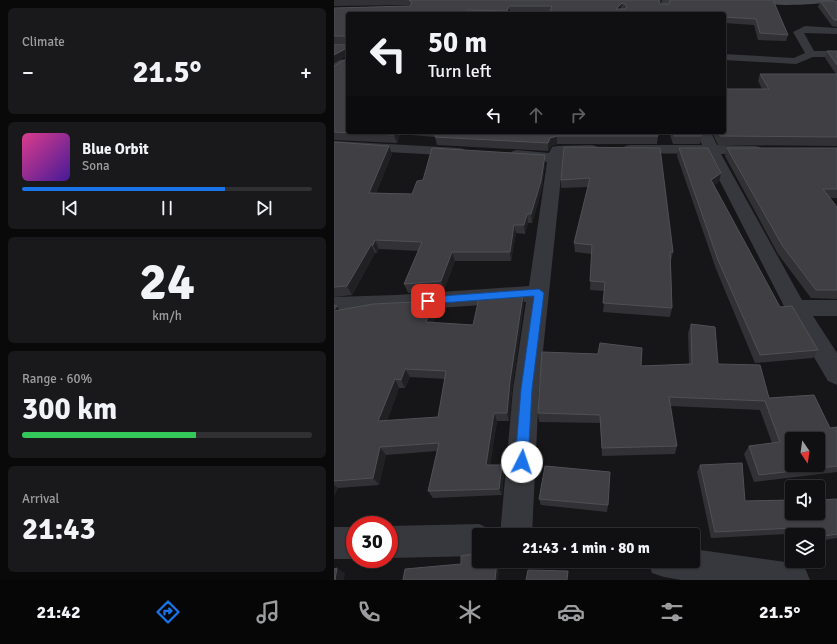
<!DOCTYPE html>
<html lang="en">
<head>
<meta charset="utf-8">
<style>
	body { margin:0; font-family:Signika,sans-serif; background:#19191b; color:#f1f3f6; height:100vh; display:flex; flex-direction:column; font-size:15px; white-space:nowrap }
	* { box-sizing:border-box; margin:0 }
	p { font-size:13px; color:#9c9d9f }
	.icon { flex:none; width:22px; height:22px; fill:none; stroke:currentColor; stroke-width:2; stroke-linecap:round; stroke-linejoin:round }
	.map { position:relative; flex:1; overflow:hidden }
	.drawer { display:flex; flex-direction:column; gap:8px; padding:8px; background:#09090a; width:334px }
	.drawer>* { flex:none }
	.banner { position:absolute; left:12px; top:12px; width:380px; height:122px; border-radius:4px; box-shadow:0 1px 3px #0004,0 0 0 1px #303032; background:#101012; color:#f1f3f6; overflow:hidden }
	.needle { width:26px; rotate:167deg }
	.controls { position:absolute; left:451px; top:432px; display:grid; gap:8px }
	.controls a { display:grid; place-items:center; width:40px; height:40px; border-radius:4px; background:#101012; box-shadow:0 1px 3px #0004,0 0 0 1px #303032; font-size:20px }
	.speed { position:absolute; left:12px; top:516px; display:flex; gap:8px; font-size:20px; font-weight:700; text-align:center }
	.speed>* { display:grid; place-content:center; width:52px; height:52px; border-radius:50%; background:#101012; box-shadow:0 1px 3px #0004,0 0 0 1px #303032; line-height:1 }
	.speed .limit { border:6px solid #d22; background:#fff; color:#111 }
	.pin { position:absolute; display:grid; place-items:center; width:34px; height:34px; color:#fff; margin:-17px; border-radius:8px; box-shadow:0 2px 6px #0006 }
	.me { position:absolute; width:44px; margin:-22px; rotate:4deg; stroke-linejoin:round; filter:drop-shadow(0 0 3px #0008) }
	.turn { display:flex; align-items:center; gap:14px; height:84px; padding:0 16px; font-size:18px }
	.turn .icon { width:52px; height:52px; stroke-width:2.5 }
	.turn b { display:block; font-size:28px; line-height:34px }
	.lanes { display:flex; align-items:center; height:38px; padding:0 16px; background:#0003; justify-content:center; gap:20px; direction:ltr }
	.lanes .off { opacity:.35 }
	.big { font-size:30px; font-weight:800; line-height:1.1 }
	.drawer .widget { flex:1; display:flex; flex-direction:column; justify-content:center; gap:6px; min-width:0; padding:0 14px; border-radius:6px; background:#19191b }
	.drawer .dial { align-items:center; gap:0 }
	.dial b { font-size:52px; line-height:1 }
	.song { display:flex; align-items:center; gap:12px }
	.cover { width:48px; height:48px; border-radius:6px; background:linear-gradient(135deg,hsl(330 70% 55%),hsl(260 70% 35%)) }
	.played { height:4px; border-radius:2px; background:linear-gradient(90deg,#1a73e8 70%,#303032 70%) }
	.keys { display:flex; justify-content:space-around; direction:ltr }
	.heat { display:flex; justify-content:space-between; align-items:center; font-size:22px; direction:ltr }
	.charge { height:6px; border-radius:3px; background:linear-gradient(90deg,#34c759 60%,#303032 0) }
	.trip { position:absolute; left:138px; top:528px; width:228px; height:40px; border-radius:4px; background:#101012; box-shadow:0 1px 3px #0004,0 0 0 1px #303032; font-weight:800; line-height:40px; text-align:center }
	.dock { display:flex; height:64px; justify-content:space-around; align-items:center; background:#060607; color:#9c9d9f }
	.dock .icon { width:28px; height:28px }
	.dock .selected { color:#1a73e8 }
	.dock b { font-size:18px; color:#f1f3f6 }
	main { display:flex; flex:1; min-height:0 }
	.map>svg:first-child { display:block }
</style>
</head>
<body>
<main>
<section class="drawer">
<div class="widget"><p>Climate</p>
<div class="heat"><a>−</a><b class="big">21.5°</b><a>+</a></div>
</div>
<div class="widget">
<div class="song"><i class="cover"></i><div><b>Blue Orbit</b><p>Sona</p></div></div>
<div class="played"></div>
<div class="keys"><svg class="icon" aria-label="previous" viewBox="0 0 24 24"><path d="M18 5L8 12l10 7zM5 5v14"/></svg><svg class="icon" aria-label="pause" viewBox="0 0 24 24"><path d="M8 5v14M16 5v14"/></svg><svg class="icon" aria-label="next" viewBox="0 0 24 24"><path d="M6 5l10 7-10 7zM19 5v14"/></svg></div>
</div>
<div class="widget dial"><b>24</b><p>km/h</p></div>
<div class="widget"><p>Range · 60%</p><b class="big">300 km</b><div class="charge"></div></div>
<div class="widget"><p>Arrival</p><b class="big">21:43</b></div>
</section>
<div class="map">
<svg width="503" height="580" viewBox="0 0 503 580">
	<rect width="100%" height="100%" fill="#161618"/>
	<g fill="none" stroke-linecap="round" stroke-linejoin="round">
		<path fill="#37383d" fill-rule="evenodd" d="M328,0H336L333,9H327L326,7Z
			M471,26L503,28V34L470,33L480,51H503V57H479L462,64L390,60V54L460,58L471,53L459,32Z
			M0,59L14,60V66L0,65Z
			M363,132H377L383,145L421,146L426,147L428,150L426,153L421,154H387L468,300H503V316H479L503,353V385L494,381L451,308L372,154L296,153L291,152L289,149L291,146L296,145H368Z
			M0,141L125,148L130,149L132,152L130,155L125,156L0,149Z
			M257,145L262,146L264,149L262,152L229,154V158L205,389L198,535H166L179,389L192,302L62,311L0,313V297L62,295L195,286L213,162L177,158L174,155L177,152L182,150L215,153L218,147L223,146Z
			M145,524L156,529L159,535H145V556L55,558V526Z
			M0,527H21V559H0Z
			M359,549L459,563L471,568L476,580H347L330,577L318,573L314,561H359Z"/>
		<path fill="#45474d" fill-rule="evenodd" d="M427,0H501L497,3C483,3 437,9 427,0Z"/>
	</g>
	<path fill="#323236" fill-rule="evenodd" d="M0,0H327L326,3V4H335L439,0L454,35L452,41L424,40L420,25L390,23V14H215V12H176L175,14H14V132H323L324,136L323,144H223L217,146L214,151L103,145L101,137L66,134L63,143L0,140V66L12,59V56L0,63V44H13V43H0V8L76,6L75,5L0,6Z
		M486,1H503V27L498,26L484,7Z
		M493,51H503V146L384,145L378,132H390L392,89H428L424,81L426,74H502L491,58Z
		M335,132H366L368,136L366,144H339Z
		M0,142L58,154L42,193L78,194L89,180L211,155V163L208,189L198,223H194L191,234L182,233L177,261H121L110,290L74,293L70,284L85,251L45,249L43,253H41L18,295L0,297Z
		M230,147L339,252L337,261L338,308L336,317L269,312L271,291L256,290L258,254L241,252L240,243L254,187L227,188V180Z
		M345,148L387,173L385,182L380,185L446,307L484,350L479,358L421,363L382,269L343,156Z
		M393,148H503V198H496L503,207V299L477,298L444,254L391,156Z
		M190,304L178,389L175,421H163L156,465H168L170,472L168,495L99,498L94,491L103,451L52,455L45,485L4,488L0,496V305L3,306L5,310H104L99,323L139,325ZM76,377L111,379L104,417L53,421L65,388H71Z
		M357,324L384,364L435,398L496,428L503,427V472L420,482L410,454L415,446L438,443L426,410L336,406L343,446L341,454L268,456L266,423L205,422L204,413L307,366L355,364L354,333Z
		M366,465L411,501L503,499V538L484,541V535H458V545L457,546L452,534L377,538L363,472Z
		M205,499L274,505L273,512L207,505Z"/>
	<path fill="#212124" d="M288,3L287,9L283,14L282,9Z
		M175,6L176,12L175,14H174L173,11Z
		M133,10V14H129Z
		M11,49L13,56L0,63V55Z
		M61,132H66V134L63,143L60,135Z
		M223,136V144L217,146L214,151V143L216,138Z
		M55,146L58,154L38,202L35,193Z
		M211,155V163L208,189L198,223L197,214Z
		M387,173L385,182L375,188L377,180Z
		M193,214L194,223L191,234L190,225Z
		M180,225L182,233L177,261L176,252Z
		M41,240L45,249L43,253L39,245Z
		M37,245L41,253L18,295L13,286Z
		M118,252L121,261L110,290L107,281Z
		M189,295L190,304L178,389L175,421L173,413L176,381Z
		M100,301L104,310L96,331L92,322Z
		M3,306L8,314L0,311V310Z
		M71,369L76,377L71,388L67,380Z
		M61,379L65,388L50,429L44,421Z
		M160,413L163,421L155,472L152,465Z
		M46,447L52,455L45,485L39,478Z
		M168,465L170,472L168,495L165,489Z
		M0,485L4,488L0,496Z
		M163,561H166L164,580H161Z
		M3,568L11,573L10,580H1Z"/>
	<path fill="#3f3f44" stroke="#4f5156" fill-rule="evenodd" d="M75,0H325L326,4H335L336,0H439L454,35L426,33L422,19L390,17V14H338L308,12L309,14H215L218,6H175L173,11L133,10L129,14H14V132H61L60,135L0,132V66L12,59L13,49H11L0,55V44H13V36H0V8L76,6L78,3ZM288,3L291,4L293,7L291,9H282Z
		M486,1H503V20H500Z
		M493,51H503V65Z
		M426,74H503V137L386,136L384,132H390V86L392,89H435Z
		M102,132H323L324,136H223L216,138L214,143L101,137Z
		M339,132H366L368,136H340Z
		M0,142L55,146L35,193L78,194L83,181L89,180L98,148L211,155L207,181L197,214H193L190,225H180L176,252H118L107,281L70,284L88,242L41,240L39,245H37L13,286L0,287Z
		M230,147L326,148L339,252H336L338,308L269,303L271,282L256,281L258,245L240,243L256,178L227,180Z
		M345,148H374L387,173L377,180L446,307L458,306L484,350L426,355L384,260Z
		M393,148H503V189H489L503,207V290H482L448,245Z
		M189,295L176,381L173,413H160L152,465H168L165,489L94,491L105,443L46,447L39,478L0,481V311L39,304L100,301L92,322L139,325L145,298ZM71,369L112,371L104,417L44,421L61,379L67,380Z
		M0,305L3,306L0,310Z
		M357,324L381,327L384,364L426,365L435,398L480,395L496,428L503,427V466L425,475L415,446L446,442L431,401L335,397L343,446L268,448L266,415L204,413L208,352L264,354L266,343L308,348L307,366L358,364ZM458,439H484V465H458Z
		M408,463L411,501L458,500V513H484V500L503,499V534L484,537V535H462L459,528L381,532L366,465Z
		M211,466L276,472L274,505L205,499Z
		M145,553V561H163L161,580H69L71,569L127,564V556Z
		M3,568L1,580H0V569Z
		M194,570L234,571L233,580H192Z"/>
	<path fill="#1a73e8" stroke="#114b97" d="M205,289L210,293L198,389L194,462L192,466L188,468L183,466L181,462L187,389L200,296L94,304L89,301L94,297Z"/>
</svg>
<div class="controls">
<a><svg class="needle" viewBox="-14 -14 28 28"><path d="M0-13l5 13h-10z" fill="#e53935"/><path d="M0 13l5-13h-10z" fill="#9c9d9f"/></svg></a>
<a><svg class="icon" aria-label="sound" viewBox="0 0 24 24"><path d="M4 9h4l5-4v14l-5-4H4zM17 9q2 3 0 6"/></svg></a>
<a><svg class="icon" aria-label="layers" viewBox="0 0 24 24"><path d="M12 4l9 5-9 5-9-5zM3 14l9 5 9-5"/></svg></a>
</div>
<div class="speed"><div class="limit">30</div></div>
<div class="pin" style="left:94px;top:301px;background:#d93025"><svg class="icon" aria-label="arrive" viewBox="0 0 24 24"><path d="M6 21V4h12l-3 4 3 4H6"/></svg></div>
<svg class="me" style="left:188px;top:462px" viewBox="-20 -20 40 40"><circle r="19" fill="#fff"/><path d="M0-13L10 11 0 6-10 11z" fill="#1a73e8"/></svg>
<div class="trip">21:43 · 1 min · 80 m</div>
<div class="banner">
<div class="turn"><svg class="icon" aria-label="left" viewBox="0 0 24 24"><path d="M17 20v-9H6M10 6l-5 5 5 5"/></svg><div><b>50 m</b>Turn left</div></div>
<div class="lanes"><svg class="icon" aria-label="left" viewBox="0 0 24 24"><path d="M17 20v-9H6M10 6l-5 5 5 5"/></svg><svg class="icon off" aria-label="ahead" viewBox="0 0 24 24"><path d="M12 20V5M6 11l6-6 6 6"/></svg><svg class="icon off" aria-label="right" viewBox="0 0 24 24"><path d="M7 20v-9h11M14 6l5 5-5 5"/></svg></div>
</div>
</div>
</main>
<nav class="dock">
<b>21:42</b>
<svg class="icon selected" aria-label="directions" viewBox="0 0 24 24"><path d="M12 3l9 9-9 9-9-9zM9 14v-3h6M13 9l2 2-2 2"/></svg>
<svg class="icon" aria-label="music" viewBox="0 0 24 24"><path d="M9 18V5l10-2v13"/><circle cx="6" cy="18" r="3"/><circle cx="16" cy="16" r="3"/></svg>
<svg class="icon" aria-label="phone" viewBox="0 0 24 24"><path d="M5 4h4l2 5-3 2q2 4 5 5l2-3 5 2v4C11 20 4 13 5 4z"/></svg>
<svg class="icon" aria-label="climate" viewBox="0 0 24 24"><path d="M12 3v18M4 7l16 10M4 17L20 7"/></svg>
<svg class="icon" aria-label="car" viewBox="0 0 24 24"><path d="M5 17H2v-5l4-1 3-4h7l3 4 3 1v5h-3M9 17h6M6 11h13"/><circle cx="7" cy="17" r="2"/><circle cx="17" cy="17" r="2"/></svg>
<svg class="icon" aria-label="filters" viewBox="0 0 24 24"><path d="M4 7h16M4 17h16"/><circle cx="9" cy="7" r="2"/><circle cx="15" cy="17" r="2"/></svg>
<b>21.5°</b>
</nav>
</body>
</html>
